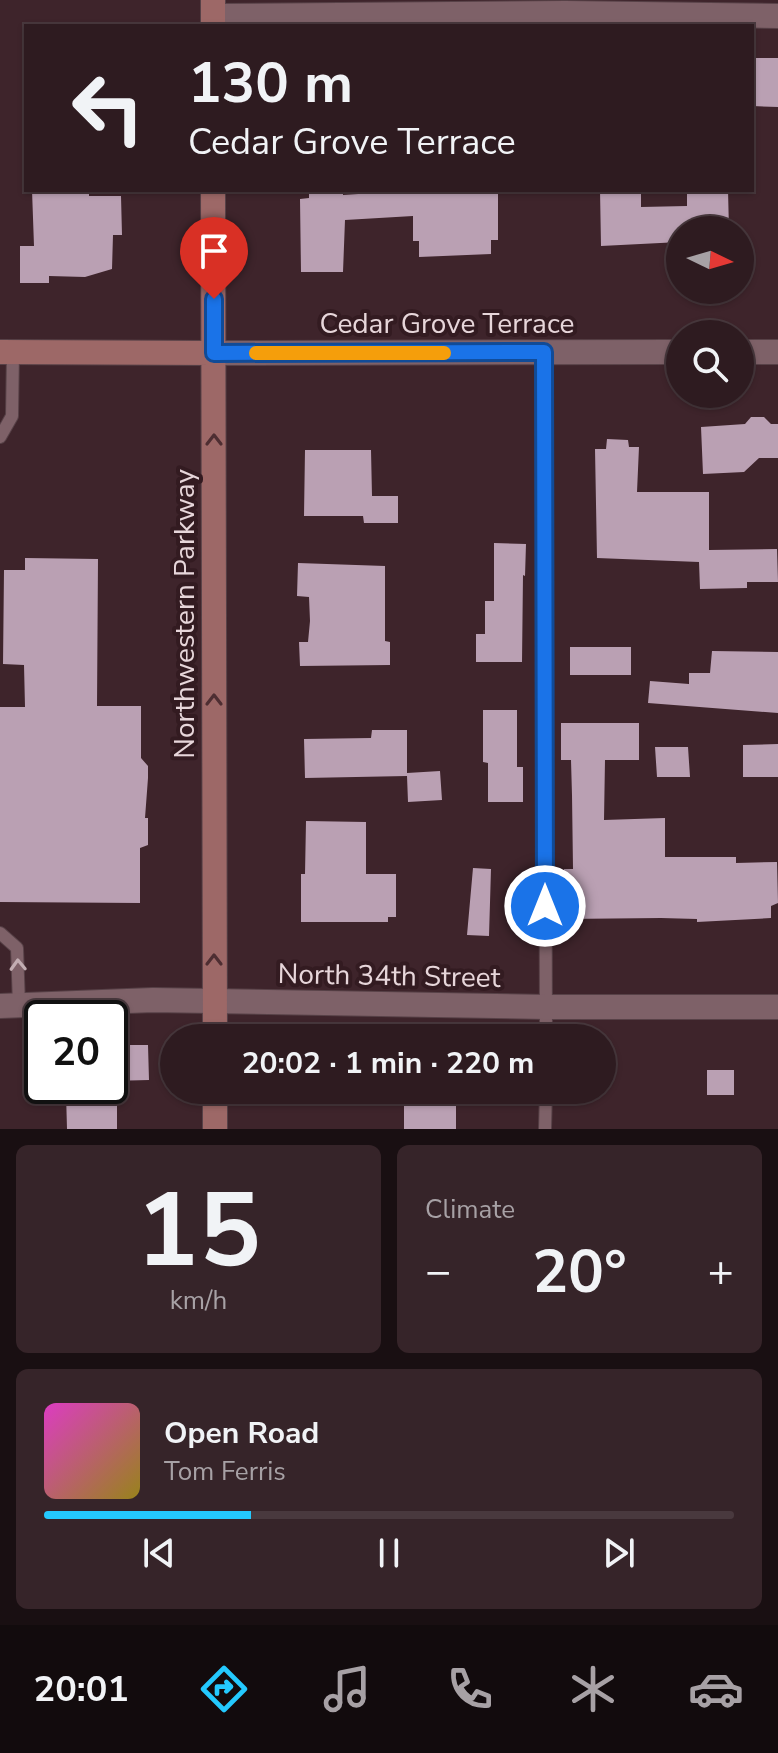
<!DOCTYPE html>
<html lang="en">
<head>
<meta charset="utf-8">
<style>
	body { margin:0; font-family:"Nunito Sans",sans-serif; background:#362429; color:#f1f3f6; height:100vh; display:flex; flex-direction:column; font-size:30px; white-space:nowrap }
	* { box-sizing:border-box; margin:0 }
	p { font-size:26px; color:#a7a1a5 }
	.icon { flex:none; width:44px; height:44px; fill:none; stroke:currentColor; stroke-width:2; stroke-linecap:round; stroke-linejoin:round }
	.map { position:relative; height:1129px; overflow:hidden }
	.details { display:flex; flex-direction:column; gap:16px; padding:16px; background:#190f12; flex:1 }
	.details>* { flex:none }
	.hud { position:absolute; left:24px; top:24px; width:730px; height:168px; border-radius:0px; box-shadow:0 2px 6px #0004,0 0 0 2px #49393e; background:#2e1b20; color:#f1f3f6; overflow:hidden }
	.needle { width:52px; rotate:95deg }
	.buttons { position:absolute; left:666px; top:216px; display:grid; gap:16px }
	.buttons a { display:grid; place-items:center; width:88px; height:88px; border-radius:50%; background:#2e1b20; box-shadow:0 2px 6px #0004,0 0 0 2px #49393e; font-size:40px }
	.speed { position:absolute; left:24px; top:1000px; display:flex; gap:16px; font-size:40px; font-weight:700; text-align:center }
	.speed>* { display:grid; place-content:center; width:104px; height:104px; border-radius:50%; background:#2e1b20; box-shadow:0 2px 6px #0004,0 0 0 2px #49393e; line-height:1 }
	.speed .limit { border:4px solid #111; border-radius:12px; background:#fff; color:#111 }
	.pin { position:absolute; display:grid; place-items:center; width:68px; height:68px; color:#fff; margin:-82px -34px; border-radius:50% 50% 50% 0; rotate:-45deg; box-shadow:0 0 8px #0007 }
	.pin .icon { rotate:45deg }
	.me { position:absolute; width:88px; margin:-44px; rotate:0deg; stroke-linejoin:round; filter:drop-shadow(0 0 6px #0008) }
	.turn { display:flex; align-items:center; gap:28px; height:168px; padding:0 32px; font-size:36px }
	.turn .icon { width:104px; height:104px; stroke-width:2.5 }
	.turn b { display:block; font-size:56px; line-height:68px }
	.big { font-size:60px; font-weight:700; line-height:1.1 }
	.details .card { flex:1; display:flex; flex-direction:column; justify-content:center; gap:12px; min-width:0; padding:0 28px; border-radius:12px; background:#362429 }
	.details .dial { align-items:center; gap:0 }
	.dial b { font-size:104px; line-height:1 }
	.song { display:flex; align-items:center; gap:24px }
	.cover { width:96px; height:96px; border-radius:12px; background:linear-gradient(135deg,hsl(310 70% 55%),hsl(50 70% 35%)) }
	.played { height:8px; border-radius:4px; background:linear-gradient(90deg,#24c9fe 30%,#49393e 30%) }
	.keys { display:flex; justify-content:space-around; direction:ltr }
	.heat { display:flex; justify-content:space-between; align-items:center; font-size:44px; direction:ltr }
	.details .tiles { flex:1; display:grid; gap:16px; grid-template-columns:1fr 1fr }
	.card:last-child { grid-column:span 2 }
	.trip { position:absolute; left:160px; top:1024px; width:456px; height:80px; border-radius:40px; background:#2e1b20; box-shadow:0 2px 6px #0004,0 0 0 2px #49393e; font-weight:700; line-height:80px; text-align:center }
	.tabs { display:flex; height:128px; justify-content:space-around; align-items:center; background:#120b0d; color:#a7a1a5 }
	.tabs .icon { width:56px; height:56px }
	.tabs .selected { color:#24c9fe }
	.tabs b { font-size:36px; color:#f1f3f6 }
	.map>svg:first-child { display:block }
</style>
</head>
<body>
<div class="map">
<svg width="778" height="1129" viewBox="0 0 778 1129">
	<rect width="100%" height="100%" fill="#3e242b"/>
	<path fill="#baa0b3" d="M752,58H778V107L752,106Z
		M32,190H89V196H121L122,235H113L112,269L85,277L49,276V283H20V246H34Z
		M309,190H343V195L419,190H498V240H491V254L419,257V241H413V216L345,220L343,272H301L300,199L309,198Z
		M600,190H641V207L687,206V190H728L729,230H680V242L601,246Z
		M751,417H764L771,424H778V458H759L744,472L703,474L701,427L745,424Z
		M607,439L628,440L629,447H639L637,492H709V550L777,549L778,582H747V588L700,589L699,562L597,558L595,449H606Z
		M305,450H371L372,496H398V523H364L363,516H304Z
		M494,543L526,544L525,576L523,575L522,662H476V634H485V601H494Z
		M25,558L98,559L97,706H141V758L148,766V778L145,818H148V845L140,848V903L0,902V707H25L24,665L3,664L4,570H25Z
		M298,563L385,566V641L390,642V665L300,666L299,642H308L310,621L309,597L297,596Z
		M570,647H631V675H570Z
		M712,651L778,652V713L648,703L650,681L689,684V673H710Z
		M483,710H517V767H523V802H488V763L483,762Z
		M561,723H639V760H605L604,820L665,818V857H736V863L777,862L778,903L771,906V918L697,922V919L661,918L564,919V869H573L572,795L571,760H561Z
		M372,730H407V773L440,771L442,800L408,802L407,776L305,778L304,739L371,738Z
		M778,744V777H743V745Z
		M655,747H688L690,777H657Z
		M306,821L366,822V874H396V917H388V922H301V874H305Z
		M473,868L491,869L489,936L467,935Z
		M110,1045H148L149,1080L110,1081Z
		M707,1070H734V1095H707Z
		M69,1086H117V1129H67L66,1093H69Z
		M404,1090H456V1129H404Z"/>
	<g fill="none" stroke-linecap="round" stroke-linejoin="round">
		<defs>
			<path id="lane" d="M544,352L546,1038
				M0,437L12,416L13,352
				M0,933L17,948L19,1005
				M545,1129L546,1090"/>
			<path id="street" d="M213,16L565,13L778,16
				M740,352H778
				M214,353L680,352
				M0,1006L153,1000L546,1007H778"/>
			<path id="secondary" d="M213,26V0
				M213,190L215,1038
				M0,352L214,353
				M215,1129V1090"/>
		</defs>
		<use href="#lane" stroke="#574147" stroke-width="14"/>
		<use href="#street" stroke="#574147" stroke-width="26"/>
		<use href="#secondary" stroke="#574147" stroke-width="26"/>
		<use href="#lane" stroke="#7e6168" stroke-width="12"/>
		<use href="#street" stroke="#7e6168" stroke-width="24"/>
		<use href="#secondary" stroke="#9d6867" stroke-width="24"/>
	</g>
	<defs><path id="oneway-chevron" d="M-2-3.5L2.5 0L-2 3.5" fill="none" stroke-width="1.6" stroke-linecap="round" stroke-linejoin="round" transform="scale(2)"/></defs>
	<g stroke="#4e2e32">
		<use href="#oneway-chevron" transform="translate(214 440) rotate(-90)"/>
		<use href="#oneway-chevron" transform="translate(214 700) rotate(-90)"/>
		<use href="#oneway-chevron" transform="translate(214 960) rotate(-90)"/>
	</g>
	<use stroke="#c2adb2" href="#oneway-chevron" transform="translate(18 965) rotate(-92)"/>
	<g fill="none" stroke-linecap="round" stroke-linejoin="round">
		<defs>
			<path id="route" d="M214,299V353L544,352L545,906"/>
		</defs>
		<use href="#route" stroke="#114b97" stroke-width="20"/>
		<use href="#route" stroke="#1a73e8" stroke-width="14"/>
		<path stroke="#f59e0b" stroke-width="14" d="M256,353H444"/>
	</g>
	<g text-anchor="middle" stroke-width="8" stroke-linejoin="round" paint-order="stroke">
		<g font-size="28" fill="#e7d6da" stroke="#331b21">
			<text x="447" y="333">Cedar Grove Terrace</text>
			<text transform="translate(184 614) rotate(-90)" y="10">Northwestern Parkway</text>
			<text transform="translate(389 975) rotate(1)" y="10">North 34th Street</text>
		</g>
	</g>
</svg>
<div class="buttons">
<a><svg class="needle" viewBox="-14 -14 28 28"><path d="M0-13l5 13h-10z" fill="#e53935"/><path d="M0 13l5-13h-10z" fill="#a7a1a5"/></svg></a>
<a><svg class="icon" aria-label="search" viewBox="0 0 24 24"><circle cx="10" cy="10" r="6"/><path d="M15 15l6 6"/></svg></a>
</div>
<div class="speed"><div class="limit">20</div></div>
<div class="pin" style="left:214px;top:299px;background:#d93025"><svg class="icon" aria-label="arrive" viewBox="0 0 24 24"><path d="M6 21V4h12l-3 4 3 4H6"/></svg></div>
<svg class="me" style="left:545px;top:906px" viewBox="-20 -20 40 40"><circle r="17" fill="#1a73e8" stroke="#fff" stroke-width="3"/><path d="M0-11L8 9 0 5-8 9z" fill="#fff"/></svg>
<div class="trip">20:02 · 1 min · 220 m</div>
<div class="hud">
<div class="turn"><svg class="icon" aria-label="left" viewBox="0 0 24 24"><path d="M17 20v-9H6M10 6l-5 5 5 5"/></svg><div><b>130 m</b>Cedar Grove Terrace</div></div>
</div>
</div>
<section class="details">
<div class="tiles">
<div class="card dial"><b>15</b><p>km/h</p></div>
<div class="card"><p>Climate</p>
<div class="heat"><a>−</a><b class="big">20°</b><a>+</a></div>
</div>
<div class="card">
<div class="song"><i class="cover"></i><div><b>Open Road</b><p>Tom Ferris</p></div></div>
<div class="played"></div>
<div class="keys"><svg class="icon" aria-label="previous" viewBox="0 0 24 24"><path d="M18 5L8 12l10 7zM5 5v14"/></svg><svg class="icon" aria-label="pause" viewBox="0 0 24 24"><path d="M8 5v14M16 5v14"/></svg><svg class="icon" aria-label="next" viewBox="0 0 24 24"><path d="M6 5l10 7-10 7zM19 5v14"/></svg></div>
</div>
</div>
</section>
<nav class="tabs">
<b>20:01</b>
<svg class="icon selected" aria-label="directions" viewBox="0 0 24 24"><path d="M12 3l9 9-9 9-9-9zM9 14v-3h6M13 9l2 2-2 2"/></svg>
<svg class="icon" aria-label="music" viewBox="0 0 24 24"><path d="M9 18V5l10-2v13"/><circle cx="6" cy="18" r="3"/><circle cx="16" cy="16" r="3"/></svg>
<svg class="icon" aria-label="phone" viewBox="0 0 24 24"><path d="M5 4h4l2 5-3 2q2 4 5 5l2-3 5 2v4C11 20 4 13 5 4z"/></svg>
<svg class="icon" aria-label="climate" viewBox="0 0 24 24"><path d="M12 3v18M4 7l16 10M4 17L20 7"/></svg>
<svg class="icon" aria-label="car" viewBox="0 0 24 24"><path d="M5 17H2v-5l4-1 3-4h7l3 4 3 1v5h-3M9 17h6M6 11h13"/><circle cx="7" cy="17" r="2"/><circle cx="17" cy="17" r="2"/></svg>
</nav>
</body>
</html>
